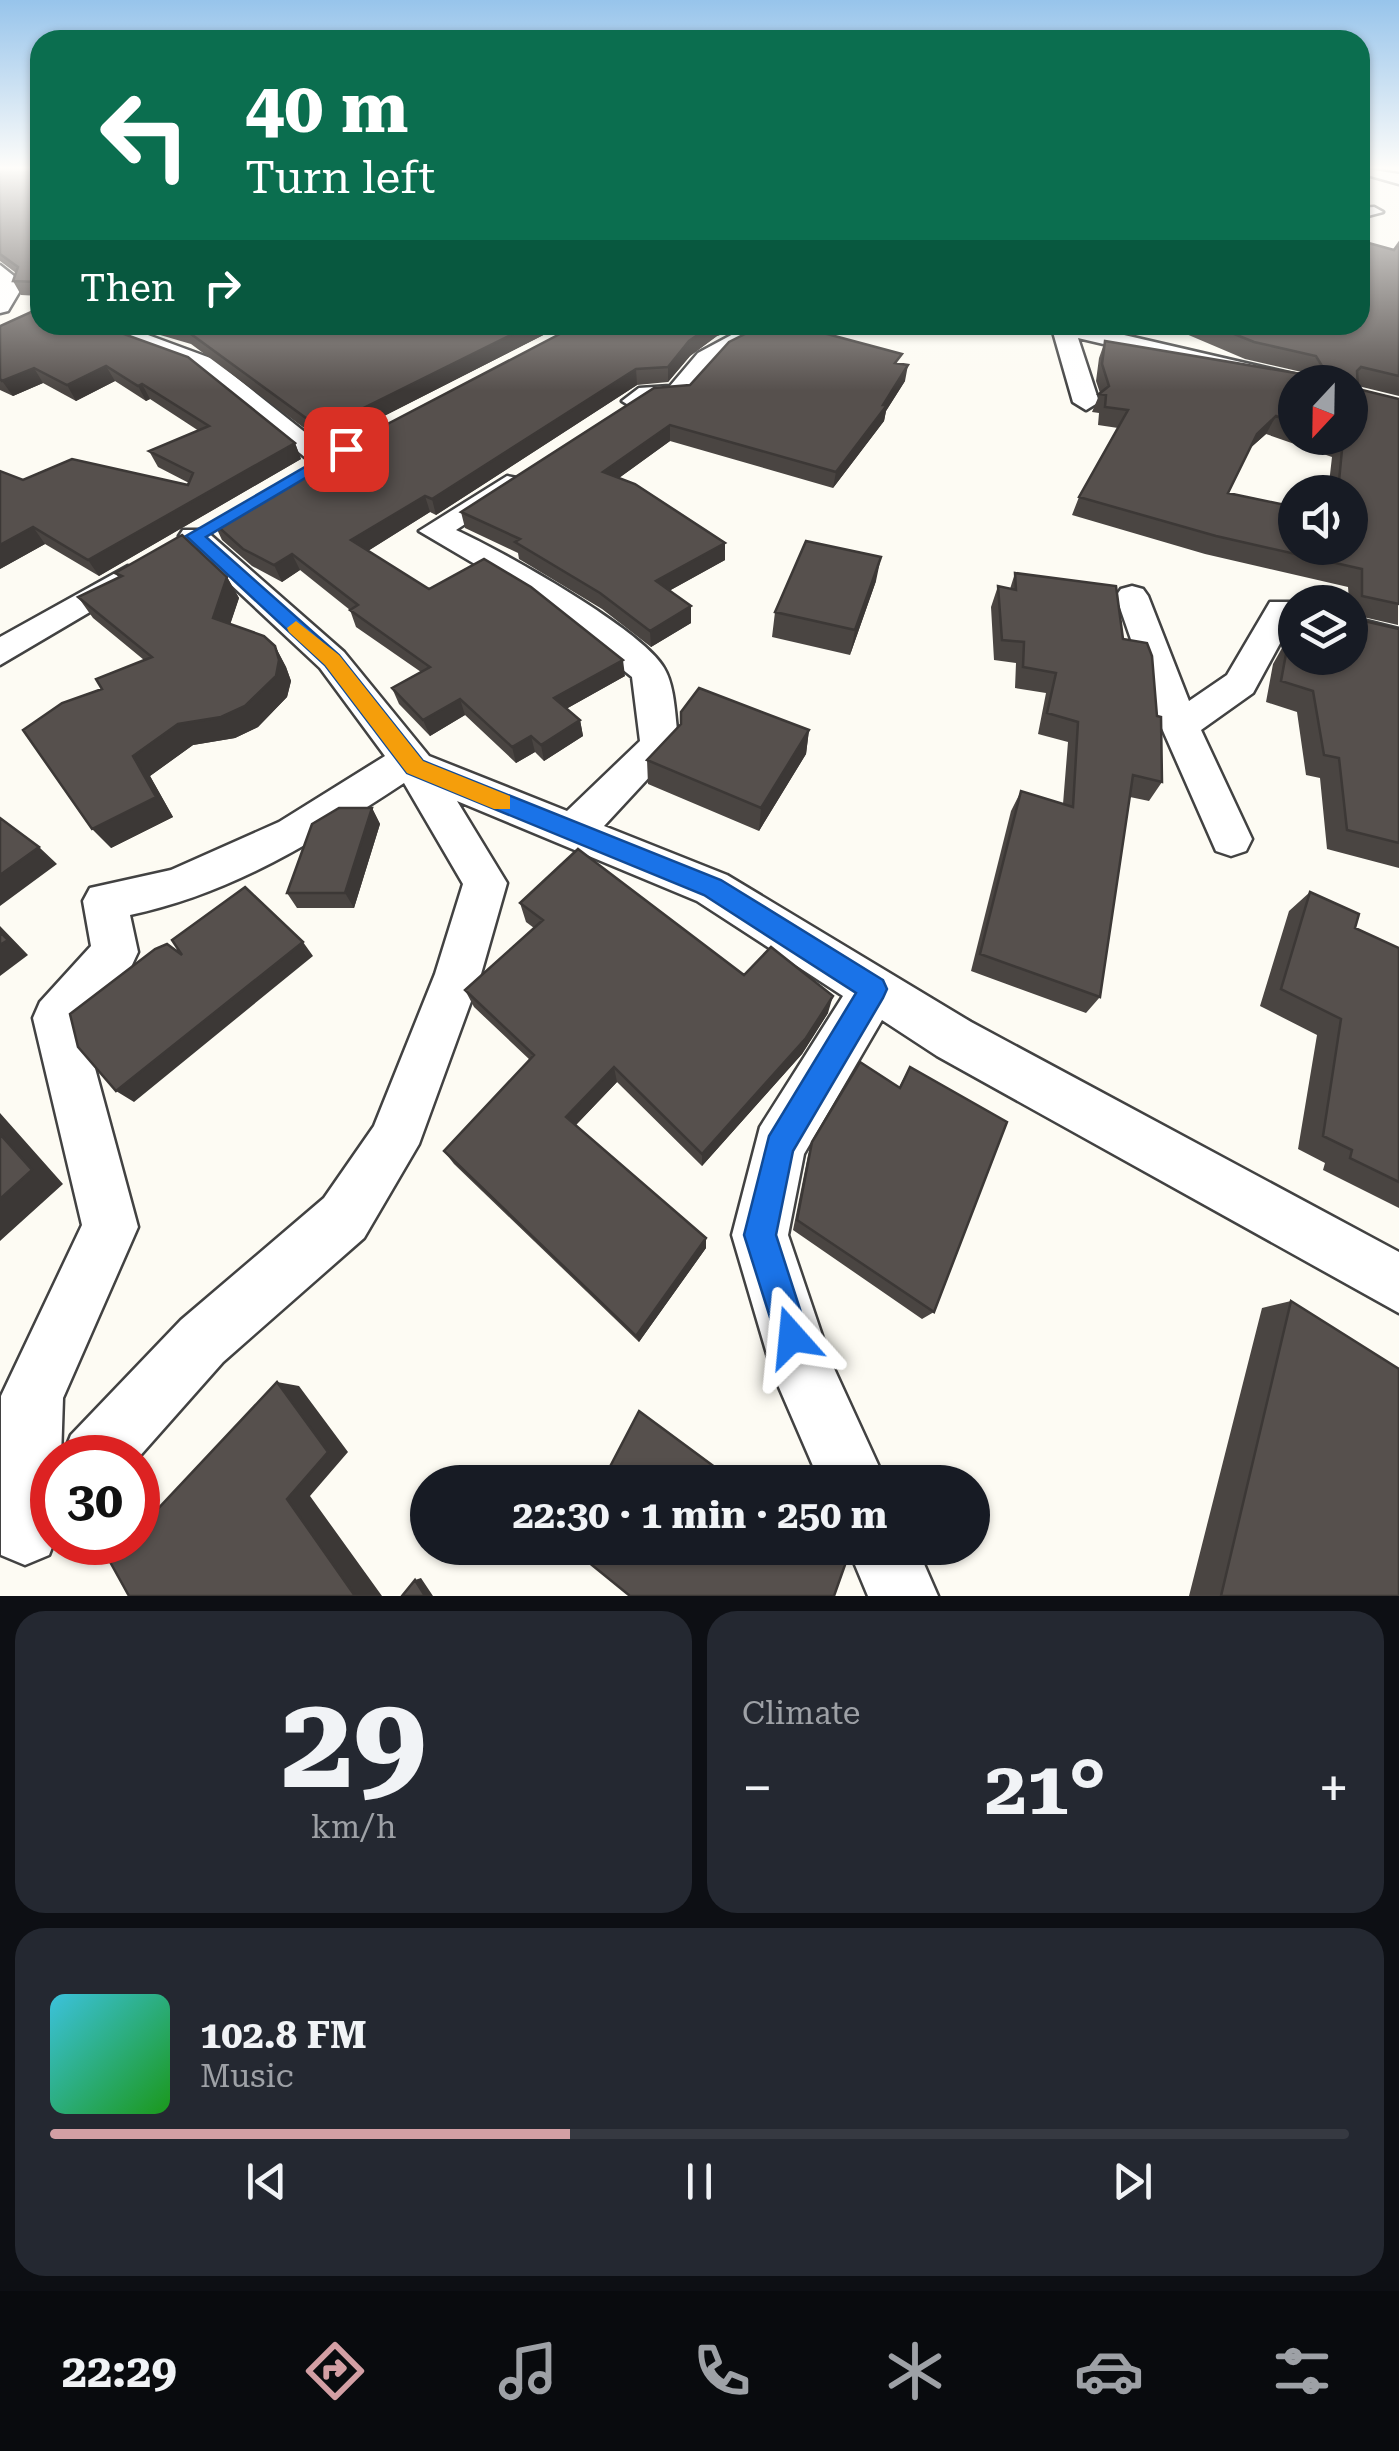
<!DOCTYPE html>
<html lang="en">
<head>
<meta charset="utf-8">
<style>
	body { margin:0; font-family:"Roboto Serif",serif; background:#242831; color:#f1f3f6; height:100vh; display:flex; flex-direction:column; font-size:38px; white-space:nowrap }
	* { box-sizing:border-box; margin:0 }
	p { font-size:32px; color:#9ea1a6 }
	.icon { flex:none; width:55px; height:55px; fill:none; stroke:currentColor; stroke-width:2; stroke-linecap:round; stroke-linejoin:round }
	.map { position:relative; height:1596px; overflow:hidden }
	.details { display:flex; flex-direction:column; gap:15px; padding:15px; background:#0d0f14; flex:1 }
	.details>* { flex:none }
	.top-card { position:absolute; left:30px; top:30px; width:1340px; height:305px; border-radius:30px; box-shadow:0 2px 8px #0004; background:#0b6e4f; color:#fff; overflow:hidden }
	.needle { width:65px; rotate:202deg }
	.fabs { position:absolute; left:1278px; top:365px; display:grid; gap:20px }
	.fabs a { display:grid; place-items:center; width:90px; height:90px; border-radius:50%; background:#171b24; box-shadow:0 2px 8px #0004; font-size:50px }
	.speed { position:absolute; left:30px; top:1435px; display:flex; gap:20px; font-size:50px; font-weight:700; text-align:center }
	.speed>* { display:grid; place-content:center; width:130px; height:130px; border-radius:50%; background:#171b24; box-shadow:0 2px 8px #0004; line-height:1 }
	.speed .limit { border:15px solid #d22; background:#fff; color:#111 }
	.pin { position:absolute; display:grid; place-items:center; width:85px; height:85px; color:#fff; margin:-42px; border-radius:20px; box-shadow:0 5px 15px #0006 }
	.me { position:absolute; width:110px; margin:-55px; rotate:342deg; stroke-linejoin:round; filter:drop-shadow(0 0 8px #0008) }
	.turn { display:flex; align-items:center; gap:35px; height:210px; padding:0 50px; font-size:45px }
	.turn .icon { width:130px; height:130px; stroke-width:2.5 }
	.turn b { display:block; font-size:70px; line-height:85px }
	.then { display:flex; align-items:center; height:95px; padding:0 50px; background:#0003; gap:20px; font-size:38px }
	.big { font-size:75px; font-weight:700; line-height:1.1 }
	.details .card { flex:1; display:flex; flex-direction:column; justify-content:center; gap:15px; min-width:0; padding:0 35px; border-radius:30px; background:#242831 }
	.details .dial { align-items:center; gap:0 }
	.dial b { font-size:130px; line-height:1 }
	.song { display:flex; align-items:center; gap:30px }
	.cover { width:120px; height:120px; border-radius:15px; background:linear-gradient(135deg,hsl(190 70% 55%),hsl(120 70% 35%)) }
	.played { height:10px; border-radius:5px; background:linear-gradient(90deg,#d39fa4 40%,#363941 40%) }
	.keys { display:flex; justify-content:space-around; direction:ltr }
	.heat { display:flex; justify-content:space-between; align-items:center; font-size:55px; direction:ltr }
	.details .tiles { flex:1; display:grid; gap:15px; grid-template-columns:1fr 1fr }
	.card:last-child { grid-column:span 2 }
	.trip { position:absolute; left:410px; top:1465px; width:580px; height:100px; border-radius:50px; background:#171b24; box-shadow:0 2px 8px #0004; font-weight:700; line-height:100px; text-align:center }
	.tabs { display:flex; height:160px; justify-content:space-around; align-items:center; background:#090b0e; color:#9ea1a6 }
	.tabs .icon { width:70px; height:70px }
	.tabs .selected { color:#d39fa4 }
	.tabs b { font-size:45px; color:#f1f3f6 }
	.map>svg:first-child { display:block }
</style>
</head>
<body>
<div class="map">
<svg width="1399" height="1596" viewBox="0 0 1399 1596">
	<rect width="100%" height="100%" fill="#fdfbf3"/>
	<g fill="none" stroke-linecap="round" stroke-linejoin="round">
		<defs>
			<path id="street" d="M1360,168L1399,174V184L1360,173Z
				M1360,208L1374,207L1383,212L1360,218Z
				M0,265L24,284L8,311L0,313Z
				M77,325L129,328L213,359L341,461L327,469L317,467L197,369Z
				M750,325H783L726,354L705,373L687,398L653,400L635,409L622,401L639,388L670,386L698,353Z
				M1041,325H1081L1306,377L1309,382H1295V389L1078,338L1099,402L1086,410L1073,402L1053,332Z
				M507,476L517,478L521,484L517,490L456,530C500,550 642,629 664,668C676,688 675,722 679,745L604,826L727,875L971,1022L1399,1252V1313L937,1056L882,1020L804,1154L788,1235L831,1362L886,1482H820L772,1371L732,1235L760,1127L843,996L697,901L457,801L507,883L481,974L419,1144L364,1238L223,1362L138,1458H62L71,1435L181,1320L324,1198L374,1126L435,974L463,884L404,783C319,839 232,894 130,915L138,952L131,967L83,1024L138,1227L63,1398L61,1458H52L54,1542L49,1555L25,1565L1,1555V1396L82,1225L33,1018L40,1002L91,946L83,901L90,888L171,870L279,822L385,756L320,668L179,536L183,530H205L344,652L429,756L567,811L640,741L632,677L536,600L419,531Z
				M128,566L144,576L139,583L0,665V637Z
				M1132,586L1143,589L1148,596L1189,701L1227,675L1270,602H1296L1295,624L1291,623L1253,693L1201,730L1252,839L1246,851L1231,856L1216,851L1161,726L1116,596L1121,589Z
				M1350,617L1399,629V651L1350,639Z
				M848,1548H917L938,1596H868Z"/>
		</defs>
		<use href="#street" stroke="#424242" stroke-width="5"/>
		<use href="#street" fill="#fff" fill-rule="evenodd"/>
	</g>
	<path fill="#4a4542" fill-rule="evenodd" d="M0,168H40V296L21,295L13,281L16,273L0,261Z
		M1399,243V396L1358,386V389L1399,399L1398,625L1350,614L1348,587L1205,554L1072,515L1079,497L1118,428L1098,425L1099,413L1092,412L1100,393L1096,381L1099,358L1105,341L1305,374L1306,373L1245,359L1165,325H1360L1394,250ZM1295,382L1350,438H1295ZM1266,434L1332,457L1328,492H1350V548L1228,493L1249,449Z
		M40,308L295,443L301,459L99,576L45,544L0,569L23,480L188,485L189,483L158,467L149,451L199,431L150,399L146,401L115,381L76,401L43,383L13,396L0,390V326Z
		M126,325H563L327,445L191,344Z
		M577,325H748L717,336L690,356L668,382L637,385L436,515L430,512L368,551L429,589L625,676L566,709L580,720L583,736L544,761L535,752L516,763L465,715L430,736L399,704L392,688L421,672L356,627L350,610L300,570L282,582L252,566L222,540L214,523Z
		M763,325H835L826,334L900,364L905,381L886,411L884,421L833,488L670,441L619,478L725,543V560L669,591L691,623L651,647L602,609L519,559L518,553L465,528L461,512L690,385Z
		M115,573L227,577L239,598L230,624L275,646L286,667L291,681L287,697L258,727L235,738L193,745L150,776L173,817L111,848L102,689L144,660L93,618L78,597L119,578Z
		M1015,573L1123,639L1162,782L1149,801L1130,797L1100,997L1086,1013L971,971L1011,811L1021,791L1063,804L1068,742L1038,734L1046,693L1015,688L1016,663L994,660L991,607L998,586L1010,589Z
		M876,581L850,655L772,637L775,612Z
		M1364,621L1399,629V868L1327,849L1320,778L1306,775L1297,712L1266,702L1273,664L1282,648L1295,630L1353,636Z
		M681,724L809,730L806,754L759,831L648,784L647,760Z
		M372,808L380,824L354,908H297L287,893Z
		M1310,892L1355,928L1399,948V1208L1323,1170L1325,1163L1298,1149L1317,1035L1260,1006L1289,911Z
		M520,903L744,975L828,1013L802,1054L702,1166L617,1082L576,1125L706,1238V1248L639,1342L454,1164L444,1151L530,1060L474,1007L465,990L534,928L526,922Z
		M910,1067L934,1312L922,1319L793,1230L808,1155L812,1142L899,1087Z
		M1291,1301L1399,1596H1189L1262,1308Z"/>
	<path fill="#3c3836" d="M531,325H563L327,445L321,429Z
		M712,325H748L717,336L690,356L668,382V367L689,341Z
		M822,325H835L814,346L816,331Z
		M908,365L905,381L886,411L884,421L833,488L836,472L883,405Z
		M106,366L115,381L76,401L67,385Z
		M34,368L43,383L13,396L2,381Z
		M636,369L637,385L436,515L432,499Z
		M142,384L150,399L146,401L138,386Z
		M1276,416L1266,434L1247,451L1257,434Z
		M670,425V441L605,488L603,472Z
		M295,443L301,459L99,576L88,560Z
		M425,496L430,512L358,557L351,540Z
		M33,527L45,544L0,569V545Z
		M725,543V560L656,598V581Z
		M292,554L300,570L282,582L274,565Z
		M881,557L876,581L850,655L855,630Z
		M227,577L239,598L225,640L213,618Z
		M691,606V623L651,647L650,631Z
		M275,646L286,667L291,681L287,697L258,727L235,738L193,745L150,776L173,817L111,848L92,829L133,756Z
		M623,660L625,676L557,714L554,698Z
		M460,699L465,715L430,736L423,720Z
		M580,720L583,736L544,761L541,745Z
		M809,730L806,754L759,831L761,808Z
		M531,736L535,752L516,763L512,747Z
		M372,808L380,824L354,908L345,893Z
		M39,847L57,864L0,906V875Z
		M0,926L28,955L0,976Z
		M303,942L313,956L134,1102L116,1091Z
		M833,996L828,1013L802,1054L702,1166V1154Z
		M614,1067L617,1082L571,1130L566,1117Z
		M0,1113L63,1184L0,1241Z
		M706,1238V1248L639,1342L636,1336Z
		M277,1382L299,1386L348,1452L310,1496L382,1596H355L287,1499Z
		M421,1578L433,1596H425L415,1580Z"/>
	<path fill="#56504d" stroke="#3c3836" stroke-width="2.5" fill-rule="evenodd" d="M0,168H40V282L13,281L18,267L0,254Z
		M1365,242L1394,250L1399,243V376L1361,367L1357,371L1358,389L1399,399V604L1362,596V569L1216,536L1079,497L1128,410L1105,407L1106,395L1099,394L1109,386L1102,364L1105,341L1307,375L1308,369L1322,366L1316,356L1254,342L1212,325H1360V246ZM1295,382H1350V438H1338L1343,439L1338,492H1350V548H1295V507L1228,493L1257,434L1276,416L1295,423Z
		M40,308V325H99L188,357L295,443L88,560L33,527L0,545V471L23,480L72,459L188,485L193,473L149,451L209,426L142,384L138,386L106,366L67,385L34,368L2,381L0,379V326Z
		M170,325H531L321,429L184,329Z
		M577,325H712L689,341L668,367L636,369L432,499L425,496L351,540L429,589L484,559L531,587L623,660L554,698L580,720L541,745L531,736L512,747L460,699L423,720L392,688L430,667L350,610L358,605L292,554L274,565L243,549L214,523L353,442Z
		M763,325H822L816,331L902,354L895,363L908,365L883,405H887L836,472L670,425L603,472L635,484L725,543L656,581L691,606L650,631L600,593L515,542L520,539L461,512L654,388L690,385L729,342Z
		M182,535L227,577L213,618L264,636L275,646L279,660L276,676L245,706L221,717L178,724L133,756L156,797L92,829L23,730L62,703L102,689L96,679L152,657L78,597L122,576L115,573Z
		M806,541L881,557L855,630L775,612Z
		M1015,573L1116,586L1123,639L1147,643L1152,656L1157,716L1161,717L1162,782L1133,775L1100,997L980,954L1021,791L1073,807L1078,722L1047,713L1056,673L1023,667L1024,642L1002,640L998,586L1016,590Z
		M1364,621L1399,629V843L1347,830L1339,758L1324,755L1313,691L1281,681L1288,643L1295,630V658H1350V635L1365,640Z
		M699,688L809,730L761,808L647,760L681,724V712Z
		M339,808H372L345,893H287L312,824Z
		M0,818L39,847L0,875Z
		M578,849L744,975L771,947L833,996L806,1038L702,1154L614,1067L566,1117L706,1238L636,1336L444,1151L534,1055L465,990L543,920L520,903Z
		M245,887L303,942L116,1091L78,1047L70,1014L155,949L167,944L182,955L172,940Z
		M1310,892L1359,914L1355,928L1399,948V1182L1350,1158L1352,1150L1323,1136L1341,1019L1281,989Z
		M0,932L8,940L0,945Z
		M860,1062L900,1088L910,1067L1007,1122L934,1312L797,1220L812,1142Z
		M0,1134L32,1170L0,1199Z
		M1291,1301L1399,1369V1596H1221Z
		M277,1382L328,1452L287,1499L355,1596H129L109,1560L126,1542H138V1530Z
		M639,1411L735,1482H602Z
		M571,1548H822L845,1565L834,1596H630Z
		M415,1580L425,1596H402Z"/>
	<linearGradient id="sky" x2="0" y2="1"><stop stop-color="#97c4eb"/><stop offset="0.43" stop-color="#fefdfa"/><stop offset="1" stop-color="#fefdfa" stop-opacity="0"/></linearGradient>
	<rect width="1399" height="391" fill="url(#sky)"/>
	<path fill="#1a73e8" stroke="#114b97" stroke-width="2.5" d="M341,446L354,449L206,537L339,655L423,761L721,880L883,980L887,989L883,998L793,1151L776,1235L809,1337L804,1349L792,1354L780,1349L744,1235L769,1136L856,993L704,895L407,773L325,665L186,536Z"/>
	<path fill="#f59e0b" d="M296,621L339,655L423,761L510,796V809H494L407,773L325,665L289,632L287,628Z"/>
</svg>
<div class="fabs">
<a><svg class="needle" viewBox="-14 -14 28 28"><path d="M0-13l5 13h-10z" fill="#e53935"/><path d="M0 13l5-13h-10z" fill="#9ea1a6"/></svg></a>
<a><svg class="icon" aria-label="sound" viewBox="0 0 24 24"><path d="M4 9h4l5-4v14l-5-4H4zM17 9q2 3 0 6"/></svg></a>
<a><svg class="icon" aria-label="layers" viewBox="0 0 24 24"><path d="M12 4l9 5-9 5-9-5zM3 14l9 5 9-5"/></svg></a>
</div>
<div class="speed"><div class="limit">30</div></div>
<div class="pin" style="left:346px;top:449px;background:#d93025"><svg class="icon" aria-label="arrive" viewBox="0 0 24 24"><path d="M6 21V4h12l-3 4 3 4H6"/></svg></div>
<svg class="me" style="left:792px;top:1337px" viewBox="-20 -20 40 40"><path d="M0-17L14 15 0 8-14 15z" fill="#1a73e8" stroke="#fff" stroke-width="4"/></svg>
<div class="trip">22:30 · 1 min · 250 m</div>
<div class="top-card">
<div class="turn"><svg class="icon" aria-label="left" viewBox="0 0 24 24"><path d="M17 20v-9H6M10 6l-5 5 5 5"/></svg><div><b>40 m</b>Turn left</div></div>
<div class="then">Then<svg class="icon" aria-label="right" viewBox="0 0 24 24"><path d="M7 20v-9h11M14 6l5 5-5 5"/></svg></div>
</div>
</div>
<section class="details">
<div class="tiles">
<div class="card dial"><b>29</b><p>km/h</p></div>
<div class="card"><p>Climate</p>
<div class="heat"><a>−</a><b class="big">21°</b><a>+</a></div>
</div>
<div class="card">
<div class="song"><i class="cover"></i><div><b>102.8 FM</b><p>Music</p></div></div>
<div class="played"></div>
<div class="keys"><svg class="icon" aria-label="previous" viewBox="0 0 24 24"><path d="M18 5L8 12l10 7zM5 5v14"/></svg><svg class="icon" aria-label="pause" viewBox="0 0 24 24"><path d="M8 5v14M16 5v14"/></svg><svg class="icon" aria-label="next" viewBox="0 0 24 24"><path d="M6 5l10 7-10 7zM19 5v14"/></svg></div>
</div>
</div>
</section>
<nav class="tabs">
<b>22:29</b>
<svg class="icon selected" aria-label="directions" viewBox="0 0 24 24"><path d="M12 3l9 9-9 9-9-9zM9 14v-3h6M13 9l2 2-2 2"/></svg>
<svg class="icon" aria-label="music" viewBox="0 0 24 24"><path d="M9 18V5l10-2v13"/><circle cx="6" cy="18" r="3"/><circle cx="16" cy="16" r="3"/></svg>
<svg class="icon" aria-label="phone" viewBox="0 0 24 24"><path d="M5 4h4l2 5-3 2q2 4 5 5l2-3 5 2v4C11 20 4 13 5 4z"/></svg>
<svg class="icon" aria-label="climate" viewBox="0 0 24 24"><path d="M12 3v18M4 7l16 10M4 17L20 7"/></svg>
<svg class="icon" aria-label="car" viewBox="0 0 24 24"><path d="M5 17H2v-5l4-1 3-4h7l3 4 3 1v5h-3M9 17h6M6 11h13"/><circle cx="7" cy="17" r="2"/><circle cx="17" cy="17" r="2"/></svg>
<svg class="icon" aria-label="filters" viewBox="0 0 24 24"><path d="M4 7h16M4 17h16"/><circle cx="9" cy="7" r="2"/><circle cx="15" cy="17" r="2"/></svg>
</nav>
</body>
</html>
